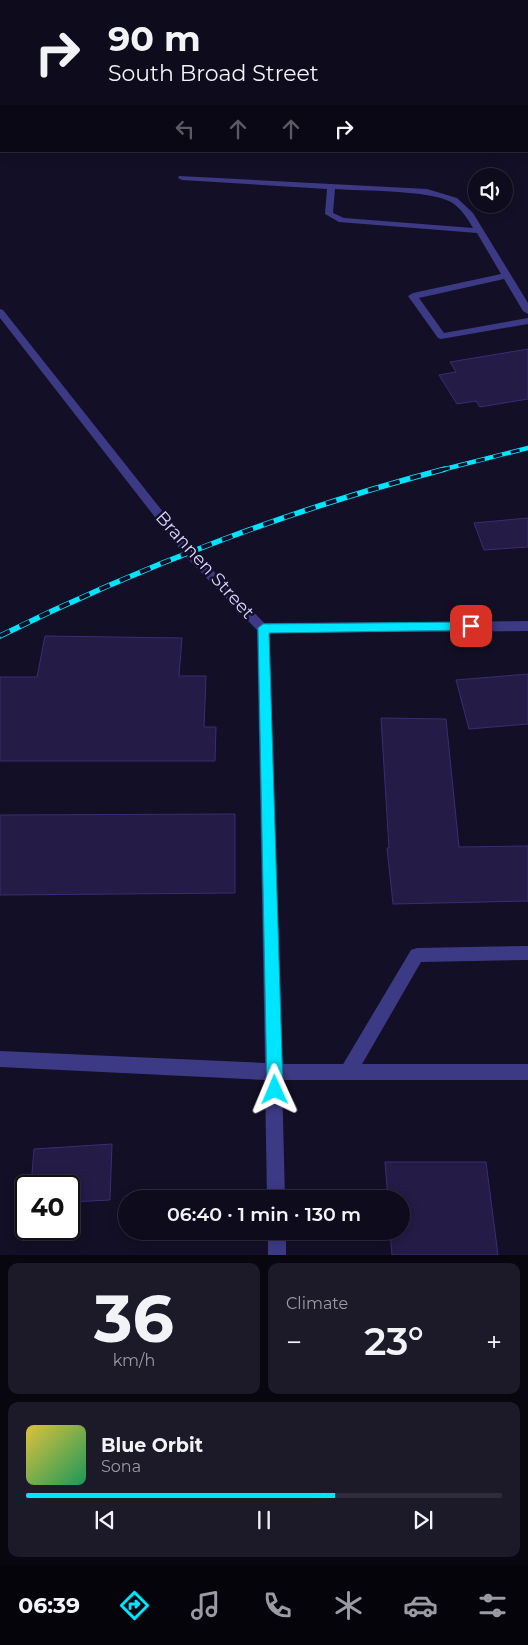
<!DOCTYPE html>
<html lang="en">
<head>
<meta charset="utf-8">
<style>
	body { margin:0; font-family:Montserrat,sans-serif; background:#1c1929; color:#f1f3f6; height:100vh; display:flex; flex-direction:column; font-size:19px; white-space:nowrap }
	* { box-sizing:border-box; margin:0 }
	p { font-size:16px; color:#9b9ba3 }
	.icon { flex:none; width:28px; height:28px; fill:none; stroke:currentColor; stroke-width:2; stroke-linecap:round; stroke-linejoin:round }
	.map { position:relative; height:1255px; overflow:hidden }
	.sheet { display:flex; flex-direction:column; gap:8px; padding:8px; background:#08060f; flex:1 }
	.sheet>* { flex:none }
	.hud { position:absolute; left:0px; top:0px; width:529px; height:152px; box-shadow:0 2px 12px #0003,0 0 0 1px #2e2b3b; background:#0e0b1c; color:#f1f3f6; overflow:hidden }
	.fabs { position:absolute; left:468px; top:168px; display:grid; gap:10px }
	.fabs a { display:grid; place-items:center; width:45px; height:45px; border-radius:50%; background:#0e0b1c; box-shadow:0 2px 12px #0003,0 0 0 1px #2e2b3b; font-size:25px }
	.speed { position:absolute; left:15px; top:1175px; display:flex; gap:10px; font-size:25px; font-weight:700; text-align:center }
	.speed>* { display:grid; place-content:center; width:65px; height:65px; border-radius:50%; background:#0e0b1c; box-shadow:0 2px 12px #0003,0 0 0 1px #2e2b3b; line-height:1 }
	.speed .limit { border:2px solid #111; border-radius:8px; background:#fff; color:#111 }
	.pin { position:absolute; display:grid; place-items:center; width:42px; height:42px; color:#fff; margin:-21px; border-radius:10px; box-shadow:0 2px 8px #0006 }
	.me { position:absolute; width:55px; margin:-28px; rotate:359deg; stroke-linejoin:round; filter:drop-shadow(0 0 4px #0008) }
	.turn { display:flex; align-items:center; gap:18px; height:105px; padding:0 25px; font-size:22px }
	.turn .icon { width:65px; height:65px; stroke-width:2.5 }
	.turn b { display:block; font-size:35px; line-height:42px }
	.lanes { display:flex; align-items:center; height:48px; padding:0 25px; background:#0003; justify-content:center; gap:25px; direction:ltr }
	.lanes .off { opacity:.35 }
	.big { font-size:38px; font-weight:600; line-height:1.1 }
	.sheet .tile { flex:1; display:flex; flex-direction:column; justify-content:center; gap:8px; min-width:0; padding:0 18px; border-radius:10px; background:#1c1929 }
	.sheet .dial { align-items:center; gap:0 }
	.dial b { font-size:65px; line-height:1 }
	.song { display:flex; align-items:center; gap:15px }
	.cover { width:60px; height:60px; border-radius:8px; background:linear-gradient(135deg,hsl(50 70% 55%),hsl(150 70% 35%)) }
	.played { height:5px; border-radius:2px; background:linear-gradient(90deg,#00e5ff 65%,#2e2b3b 65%) }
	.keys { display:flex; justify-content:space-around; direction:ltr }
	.heat { display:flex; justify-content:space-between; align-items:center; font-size:28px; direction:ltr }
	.sheet .tiles { flex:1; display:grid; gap:8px; grid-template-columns:1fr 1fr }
	.tile:last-child { grid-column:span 2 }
	.trip { position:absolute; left:118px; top:1190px; width:292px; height:50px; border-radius:25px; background:#0e0b1c; box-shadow:0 2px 12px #0003,0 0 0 1px #2e2b3b; font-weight:600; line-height:50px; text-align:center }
	.menu { display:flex; height:80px; justify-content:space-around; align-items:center; background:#06040b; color:#9b9ba3 }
	.menu .icon { width:35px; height:35px }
	.menu .current { color:#00e5ff }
	.menu b { font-size:22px; color:#f1f3f6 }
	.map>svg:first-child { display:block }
</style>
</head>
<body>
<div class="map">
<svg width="528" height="1255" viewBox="0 0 528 1255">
	<rect width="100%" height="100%" fill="#130f26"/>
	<path fill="#241b47" stroke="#3b2d73" d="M528,349V399L480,407L476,401L457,404L439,375L456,372L450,362Z
		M528,518V547L484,550L474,523Z
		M45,636L182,638L179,676H206L204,727H216L215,761H0V677H37Z
		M528,674V724L469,729L456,680Z
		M381,718L446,719L459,847L528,846V901L393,904L387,848H389Z
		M235,814V893L0,895V815Z
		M112,1144L110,1200L69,1202V1186H31L34,1149Z
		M385,1162H486L498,1255H392L390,1231H401V1199H388Z"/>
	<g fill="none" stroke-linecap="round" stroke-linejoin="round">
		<path fill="#3d3a85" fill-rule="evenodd" d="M109,0H115V1H109Z
			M488,0H495V1H489Z
			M179,176L427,189L457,198L473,213L528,303V314L523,311L504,279L419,298L444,333L528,318V324L441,339L438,338L408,296L413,293L501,274L477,233L339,222L325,214L327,189L182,180L178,178ZM335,189C363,191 429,190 451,202C460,207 468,219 473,228L344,218L333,213Z
			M528,946V960L421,962L354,1078L348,1080L342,1078L340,1072L342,1066L411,950L417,948Z"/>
		<path fill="#3d3a85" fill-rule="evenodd" d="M356,0H363V1H357Z
			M0,94H1V98H0Z
			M528,621V631L263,633L259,631L257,628L259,625L263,623Z"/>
		<path fill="#3d3a85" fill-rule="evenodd" d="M0,309L3,310L194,551L269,628L281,1064H528V1080H282L285,1199H267L265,1080L0,1067V1051L265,1063L257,630L186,557L0,318Z
			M268,1231H286V1255H268Z"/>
		<path fill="#c25bff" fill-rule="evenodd" d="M0,32H1V36H0Z
			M0,41H1V45H0Z"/>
		<defs>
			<path id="rail-far1" d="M441,470L528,448"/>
			<path id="rail" d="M0,636C139,567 295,508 445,469"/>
		</defs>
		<use href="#rail-far1" stroke="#00e5ff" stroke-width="4.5"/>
		<use href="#rail" stroke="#00e5ff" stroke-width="5.5"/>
		<use href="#rail-far1" stroke="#130f26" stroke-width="3" stroke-dasharray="9" stroke-linecap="butt"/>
		<use href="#rail" stroke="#130f26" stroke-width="4" stroke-dasharray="11" stroke-linecap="butt"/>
	</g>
	<path fill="#00e5ff" stroke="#0095a6" d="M471,622L477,626L471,630L269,633L283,1090L280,1096L275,1098L269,1096L267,1090L258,628L263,624Z"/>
	<g text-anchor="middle" stroke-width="5" stroke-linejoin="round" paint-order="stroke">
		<g font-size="18" fill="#d9d4ff" stroke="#130f26">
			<text transform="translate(205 565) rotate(48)" y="6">Brannen Street</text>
		</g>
	</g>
</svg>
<div class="fabs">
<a><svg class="icon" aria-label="sound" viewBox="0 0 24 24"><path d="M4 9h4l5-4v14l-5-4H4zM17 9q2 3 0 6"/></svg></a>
</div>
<div class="speed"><div class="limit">40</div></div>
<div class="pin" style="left:471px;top:626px;background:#d93025"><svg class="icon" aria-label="arrive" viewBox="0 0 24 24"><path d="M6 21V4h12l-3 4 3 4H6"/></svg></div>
<svg class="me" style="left:275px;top:1090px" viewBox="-20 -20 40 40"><path d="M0-17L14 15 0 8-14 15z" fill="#00e5ff" stroke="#fff" stroke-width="4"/></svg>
<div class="trip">06:40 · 1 min · 130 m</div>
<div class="hud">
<div class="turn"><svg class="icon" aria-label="right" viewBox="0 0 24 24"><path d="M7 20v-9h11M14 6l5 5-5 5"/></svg><div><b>90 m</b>South Broad Street</div></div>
<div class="lanes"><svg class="icon off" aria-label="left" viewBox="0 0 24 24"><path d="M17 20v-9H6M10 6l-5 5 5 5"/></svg><svg class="icon off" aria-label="ahead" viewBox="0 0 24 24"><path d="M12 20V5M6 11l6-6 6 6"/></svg><svg class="icon off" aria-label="ahead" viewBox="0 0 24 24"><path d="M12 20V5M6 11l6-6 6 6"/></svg><svg class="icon" aria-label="right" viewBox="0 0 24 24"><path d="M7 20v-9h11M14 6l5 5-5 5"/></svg></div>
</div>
</div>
<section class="sheet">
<div class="tiles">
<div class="tile dial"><b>36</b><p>km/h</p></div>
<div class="tile"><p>Climate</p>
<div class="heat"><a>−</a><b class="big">23°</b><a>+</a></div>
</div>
<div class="tile">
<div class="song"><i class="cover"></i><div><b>Blue Orbit</b><p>Sona</p></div></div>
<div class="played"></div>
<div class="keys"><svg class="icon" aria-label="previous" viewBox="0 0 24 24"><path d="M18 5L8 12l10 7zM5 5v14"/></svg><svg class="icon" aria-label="pause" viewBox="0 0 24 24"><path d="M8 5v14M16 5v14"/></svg><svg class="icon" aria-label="next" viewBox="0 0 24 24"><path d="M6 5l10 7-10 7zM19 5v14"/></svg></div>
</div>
</div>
</section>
<nav class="menu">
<b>06:39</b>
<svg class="icon current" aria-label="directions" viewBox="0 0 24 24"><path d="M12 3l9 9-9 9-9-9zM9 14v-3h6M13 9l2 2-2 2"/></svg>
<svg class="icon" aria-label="music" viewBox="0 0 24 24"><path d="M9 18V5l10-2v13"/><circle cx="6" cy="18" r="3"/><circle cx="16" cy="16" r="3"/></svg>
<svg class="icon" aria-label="phone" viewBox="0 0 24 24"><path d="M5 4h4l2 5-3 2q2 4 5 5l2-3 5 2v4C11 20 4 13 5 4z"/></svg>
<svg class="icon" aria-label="climate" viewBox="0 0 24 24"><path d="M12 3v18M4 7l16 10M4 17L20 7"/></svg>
<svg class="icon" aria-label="car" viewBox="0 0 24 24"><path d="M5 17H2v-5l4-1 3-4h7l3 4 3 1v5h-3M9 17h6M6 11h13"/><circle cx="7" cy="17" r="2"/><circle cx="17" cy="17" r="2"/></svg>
<svg class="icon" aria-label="filters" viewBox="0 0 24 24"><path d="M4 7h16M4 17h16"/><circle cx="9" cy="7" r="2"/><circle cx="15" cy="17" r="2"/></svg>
</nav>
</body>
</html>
